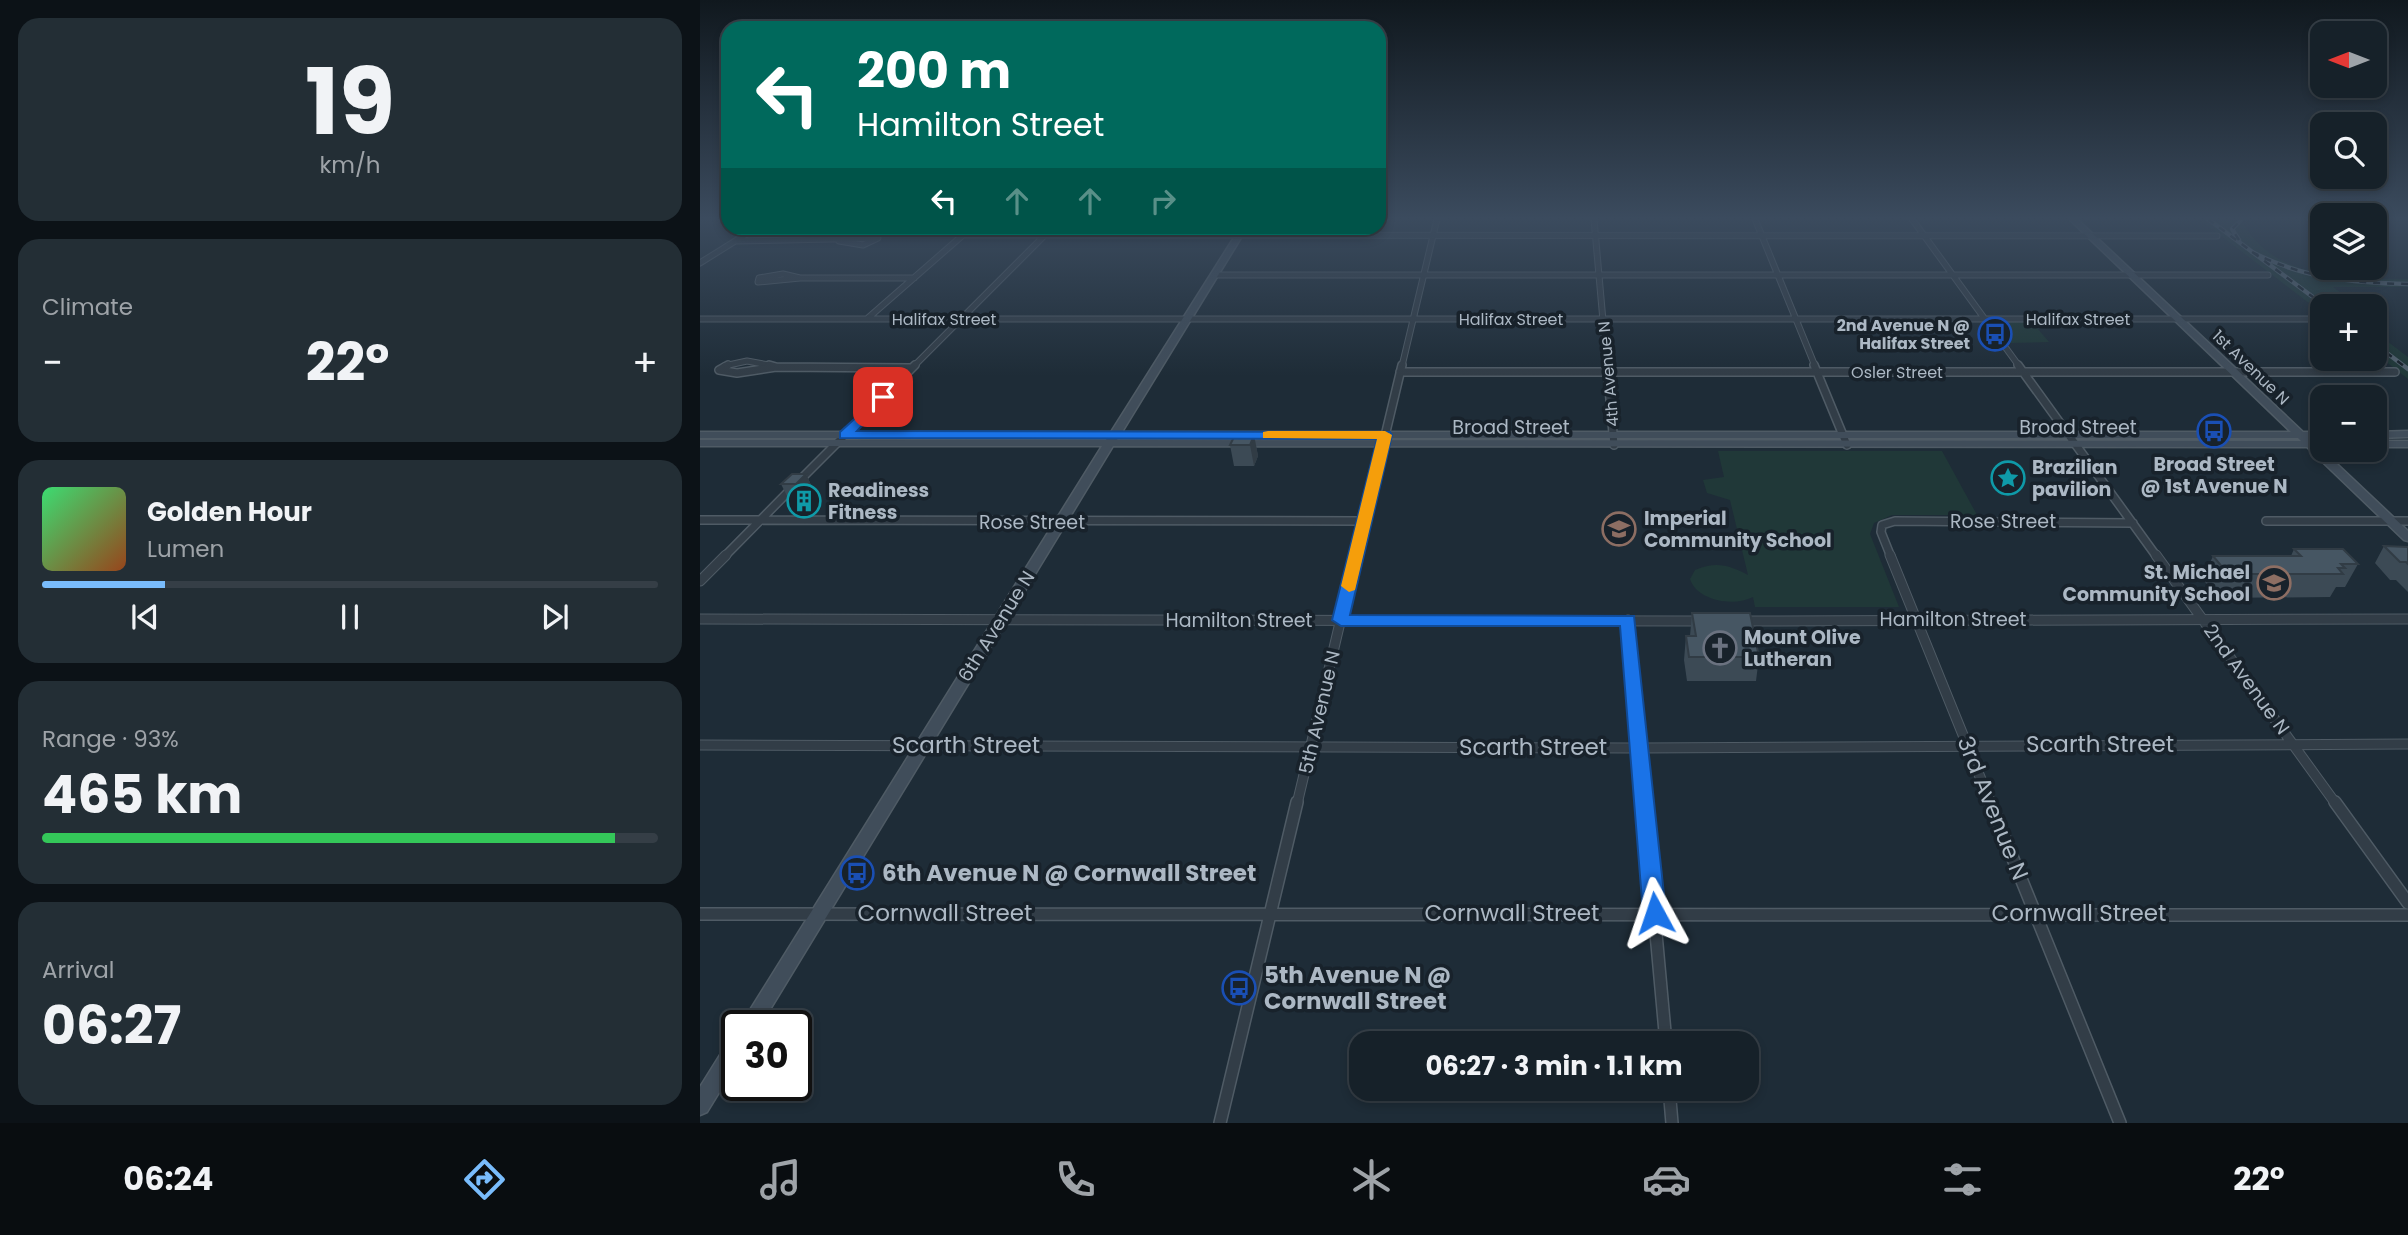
<!DOCTYPE html>
<html lang="en">
<head>
<meta charset="utf-8">
<style>
	body { margin:0; font-family:Poppins,sans-serif; background:#232e35; color:#f1f3f6; height:100vh; display:flex; flex-direction:column; font-size:26px; white-space:nowrap }
	* { box-sizing:border-box; margin:0 }
	p { font-size:23px; color:#9ea3a8 }
	.icon { flex:none; width:38px; height:38px; fill:none; stroke:currentColor; stroke-width:2; stroke-linecap:round; stroke-linejoin:round }
	.map { position:relative; flex:1; overflow:hidden }
	.panel { display:flex; flex-direction:column; gap:18px; padding:18px; background:#0c1217; width:700px }
	.panel>* { flex:none }
	.hud { position:absolute; left:21px; top:21px; width:665px; height:214px; border-radius:21px; box-shadow:0 4px 10px #0003,0 0 0 2px #353e46; background:#00695c; color:#fff; overflow:hidden }
	.needle { width:46px; rotate:270deg }
	.tools { position:absolute; left:1610px; top:21px; display:grid; gap:14px }
	.tools a { display:grid; place-items:center; width:77px; height:77px; border-radius:14px; background:#162129; box-shadow:0 4px 10px #0003,0 0 0 2px #353e46; font-size:35px }
	.speed { position:absolute; left:21px; top:1010px; display:flex; gap:14px; font-size:35px; font-weight:700; text-align:center }
	.speed>* { display:grid; place-content:center; width:91px; height:91px; border-radius:50%; background:#162129; box-shadow:0 4px 10px #0003,0 0 0 2px #353e46; line-height:1 }
	.speed .limit { border:4px solid #111; border-radius:10px; background:#fff; color:#111 }
	.pin { position:absolute; display:grid; place-items:center; width:60px; height:60px; color:#fff; margin:-30px; border-radius:14px; box-shadow:0 4px 10px #0006 }
	.me { position:absolute; width:77px; margin:-38px; rotate:355deg; stroke-linejoin:round; filter:drop-shadow(0 0 5px #0008) }
	.turn { display:flex; align-items:center; gap:24px; height:147px; padding:0 21px; font-size:32px }
	.turn .icon { width:91px; height:91px; stroke-width:2.5 }
	.turn b { display:block; font-size:49px; line-height:60px }
	.lanes { display:flex; align-items:center; height:66px; padding:0 21px; background:#0003; justify-content:center; gap:35px; direction:ltr }
	.lanes .off { opacity:.35 }
	.big { font-size:52px; font-weight:700; line-height:1.1 }
	.panel .tile { flex:1; display:flex; flex-direction:column; justify-content:center; gap:10px; min-width:0; padding:0 24px; border-radius:21px; background:#232e35 }
	.panel .dial { align-items:center; gap:0 }
	.dial b { font-size:91px; line-height:1 }
	.song { display:flex; align-items:center; gap:21px }
	.cover { width:84px; height:84px; border-radius:10px; background:linear-gradient(135deg,hsl(140 70% 55%),hsl(20 70% 35%)) }
	.played { height:7px; border-radius:4px; background:linear-gradient(90deg,#79bcfc 20%,#353e46 20%) }
	.keys { display:flex; justify-content:space-around; direction:ltr }
	.heat { display:flex; justify-content:space-between; align-items:center; font-size:38px; direction:ltr }
	.charge { height:10px; border-radius:5px; background:linear-gradient(90deg,#34c759 93%,#353e46 0) }
	.trip { position:absolute; left:649px; top:1031px; width:410px; height:70px; border-radius:21px; background:#162129; box-shadow:0 4px 10px #0003,0 0 0 2px #353e46; font-weight:700; line-height:70px; text-align:center }
	.dock { display:flex; height:112px; justify-content:space-around; align-items:center; background:#090d10; color:#9ea3a8 }
	.dock .icon { width:49px; height:49px }
	.dock .current { color:#79bcfc }
	.dock b { font-size:32px; color:#f1f3f6 }
	main { display:flex; flex:1; min-height:0 }
	.map>svg:first-child { display:block }
</style>
</head>
<body>
<main>
<section class="panel">
<div class="tile dial"><b>19</b><p>km/h</p></div>
<div class="tile"><p>Climate</p>
<div class="heat"><a>−</a><b class="big">22°</b><a>+</a></div>
</div>
<div class="tile">
<div class="song"><i class="cover"></i><div><b>Golden Hour</b><p>Lumen</p></div></div>
<div class="played"></div>
<div class="keys"><svg class="icon" aria-label="previous" viewBox="0 0 24 24"><path d="M18 5L8 12l10 7zM5 5v14"/></svg><svg class="icon" aria-label="pause" viewBox="0 0 24 24"><path d="M8 5v14M16 5v14"/></svg><svg class="icon" aria-label="next" viewBox="0 0 24 24"><path d="M6 5l10 7-10 7zM19 5v14"/></svg></div>
</div>
<div class="tile"><p>Range · 93%</p><b class="big">465 km</b><div class="charge"></div></div>
<div class="tile"><p>Arrival</p><b class="big">06:27</b></div>
</section>
<div class="map">
<svg width="1708" height="1123" viewBox="0 0 1708 1123">
	<rect width="100%" height="100%" fill="#1e2c37"/>
	<path fill="#203838" d="M1499,219H1541C1571,280 1649,280 1708,279V287H1633L1658,306H1622V313Z
		M1295,322H1332L1349,342L1310,343Z
		M1675,332L1708,357V379L1675,353Z
		M1018,451H1242L1277,515H1192L1174,523L1170,534L1199,607H1055L1053,597C1034,607 997,601 990,579L995,570C1016,561 1029,565 1048,575L1030,500L1007,493L1003,480L1024,477Z"/>
	<g fill="none" stroke-linecap="round" stroke-linejoin="round">
		<defs>
			<path id="street-far3" d="M894,219L907,366
				M1055,219L1115,366
				M1212,219L1319,366
				M263,235L1517,236
				M35,241L178,238L163,245L139,241
				M0,263L56,228
				M83,274L100,278L58,282L59,278Z
				M514,275H1568
				M100,278H214
				M168,318L271,228
				M0,319H1622
				M24,366L47,361L74,366
				M214,366L352,228
				M702,366L737,219"/>
			<path id="street-far2" d="M28,365L19,370L37,373L76,367
				M69,365L76,367
				M907,365L914,445
				M1114,365L1147,445
				M1318,365L1457,557
				M76,367L211,368
				M700,372H1695
				M101,479L215,365
				M0,520L665,521
				M1566,521H1708
				M24,557L92,488
				M656,557L702,365
				M1191,557L1181,532L1182,525L1195,521L1433,523"/>
			<path id="street-far1" d="M1190,555L1291,804
				M1456,555L1636,804
				M0,581L26,555
				M0,619L1002,621
				M928,620L944,804
				M1042,621L1708,619
				M0,745L941,748L1708,744
				M597,804L656,555"/>
			<path id="street" d="M944,802L966,1043
				M1290,802L1420,1123
				M1635,802L1708,903
				M0,914L1708,915
				M969,1088L972,1123
				M520,1123L597,802"/>
			<path id="secondary" d="M1369,219H1377L1603,432H1622V438H1610L1613,441H1622V447H1619L1708,531V541L1704,540L1607,447L413,446L60,1026H40L402,446H0V440H406L407,438H0V432H411L540,228H547L422,432H1591ZM418,438H1598L1601,441L417,440Z
				M1708,431V437L1675,438V432Z
				M1675,441H1708V447H1675Z
				M37,1036V1063L7,1112L0,1115V1087L30,1039Z"/>
		</defs>
		<use href="#street-far3" stroke="#4f5b65" stroke-width="7"/>
		<use href="#street-far2" stroke="#4f5b65" stroke-width="10"/>
		<use href="#street-far1" stroke="#4f5b65" stroke-width="11"/>
		<use href="#street" stroke="#4f5b65" stroke-width="14"/>
		<use href="#secondary" stroke="#4f5b65" stroke-width="3"/>
		<use href="#street-far3" stroke="#323d47" stroke-width="5"/>
		<use href="#street-far2" stroke="#323d47" stroke-width="7"/>
		<use href="#street-far1" stroke="#323d47" stroke-width="9"/>
		<use href="#street" stroke="#323d47" stroke-width="11"/>
		<use href="#secondary" fill="#404d5a" fill-rule="evenodd"/>
		<defs>
			<path id="rail" d="M1508,219L1625,306
				M1539,240L1532,229L1542,219
				M1552,252C1602,278 1653,283 1708,284
				M1675,344L1708,369"/>
		</defs>
		<use href="#rail" stroke="#53626f" stroke-width="4.5"/>
		<use href="#rail" stroke="#18222b" stroke-width="2.5" stroke-dasharray="7" stroke-linecap="butt"/>
	</g>
	<path fill="#3c4a55" d="M554,435L558,456L554,466H534L530,445Z
		M106,474L116,496L107,506H92L81,484Z
		M1684,546L1708,547V592L1696,580H1690L1675,563Z
		M1594,549L1658,564L1645,587H1636L1630,597L1517,598L1503,579L1513,556H1591Z
		M992,613L1059,657L1056,681H987L984,660L986,636H990Z"/>
	<path fill="#313c45" d="M554,435L558,456L554,466L550,445Z
		M106,474L116,496L107,506L96,484Z"/>
	<path fill="#465663" stroke="#313c45" stroke-width="2" d="M535,435H554L550,445H530Z
		M92,474H106L96,484H81Z
		M1684,546L1708,547V564L1706,562H1700Z
		M1594,549H1643L1658,564H1641L1645,568H1638L1643,574H1528L1513,556H1601Z
		M992,613H1050L1059,657H989L986,636H996Z"/>
	<linearGradient id="sky" x2="0" y2="1"><stop stop-color="#10181e"/><stop offset="0.58" stop-color="#3b4b5e"/><stop offset="1" stop-color="#3b4b5e" stop-opacity="0"/></linearGradient>
	<rect width="1708" height="376" fill="url(#sky)"/>
	<path fill="#1a73e8" stroke="#114b97" stroke-width="2" d="M183,393L189,397L157,431L690,432L692,435L650,615L934,616L966,913L963,920L955,923L947,920L943,913L920,626H641L632,620L677,439L140,438V432Z"/>
	<path fill="#f59e0b" d="M568,431H685L692,435L655,590L649,592L641,586L677,439L563,438V432Z"/>
	<defs>
		<symbol id="bus-ring" viewBox="-11 -11 22 22"><circle r="9.5" fill="#18222b" stroke="#1a4fb4" stroke-width="1.5"/><path d="M-5-6H5V4H4V6H2V4H-2V6H-4V4H-5ZM-3.5-4V0h7V-4ZM-3.5 1.2v1.5H-2V1.2ZM2 1.2v1.5H3.5V1.2Z" fill="#1a4fb4"/></symbol>
		<symbol id="sight-ring" viewBox="-11 -11 22 22"><circle r="9.5" fill="#18222b" stroke="#0f9aa8" stroke-width="1.5"/><path d="M0-6L1.8-2.2L6-1.7L2.9 1.2L3.7 5.4L0 3.3L-3.7 5.4L-2.9 1.2L-6-1.7L-1.8-2.2Z" fill="#0f9aa8"/></symbol>
		<symbol id="building-ring" viewBox="-11 -11 22 22"><circle r="9.5" fill="#18222b" stroke="#0f9aa8" stroke-width="1.5"/><path d="M-4-6H4V6H1V3H-1V6H-4ZM-2.5-4.3h1.7v1.8h-1.7ZM.8-4.3h1.7v1.8H.8ZM-2.5-1h1.7V.8h-1.7ZM.8-1h1.7V.8H.8Z" fill="#0f9aa8"/></symbol>
		<symbol id="school-ring" viewBox="-11 -11 22 22"><circle r="9.5" fill="#18222b" stroke="#8d6e63" stroke-width="1.5"/><path d="M0-5L7-2L0 1L-7-2ZM-4 1L0 2.5L4 1V4Q0 6-4 4Z" fill="#8d6e63"/></symbol>
		<symbol id="church-ring" viewBox="-11 -11 22 22"><circle r="9.5" fill="#18222b" stroke="#6b7280" stroke-width="1.5"/><path d="M-1.2-6h2.4v3.5h3.3v2.4h-3.3V6h-2.4V-.1h-3.3v-2.4h3.3Z" fill="#6b7280"/></symbol>
	</defs>
	<g fill-rule="evenodd">
		<use href="#bus-ring" x="1276" y="315" width="38" height="38"/>
		<use href="#bus-ring" x="1495" y="412" width="38" height="38"/>
		<use href="#sight-ring" x="1289" y="459" width="38" height="38"/>
		<use href="#building-ring" x="85" y="482" width="38" height="38"/>
		<use href="#school-ring" x="900" y="510" width="38" height="38"/>
		<use href="#school-ring" x="1555" y="564" width="38" height="38"/>
		<use href="#church-ring" x="1001" y="629" width="38" height="38"/>
		<use href="#bus-ring" x="138" y="854" width="38" height="38"/>
		<use href="#bus-ring" x="520" y="969" width="38" height="38"/>
	</g>
	<g text-anchor="middle" stroke-width="7" stroke-linejoin="round" paint-order="stroke">
		<g font-size="16" fill="#acb8c4" stroke="#18222b">
			<text x="244" y="325">Halifax Street</text>
			<text x="811" y="325">Halifax Street</text>
			<text x="1378" y="325">Halifax Street</text>
			<text transform="translate(1551 367) rotate(44)" y="6">1st Avenue N</text>
			<text x="1197" y="378">Osler Street</text>
			<text transform="translate(908 374) rotate(-95)" y="6">4th Avenue N</text>
		</g>
		<g font-size="16" font-weight="bold" fill="#acb8c4" stroke="#18222b" text-anchor="end">
			<text x="1270" y="331">2nd Avenue N @<tspan x="1270" dy="18">Halifax Street</tspan></text>
		</g>
		<g font-size="19" fill="#acb8c4" stroke="#18222b">
			<text x="811" y="434">Broad Street</text>
			<text x="1378" y="434">Broad Street</text>
			<text x="1303" y="528">Rose Street</text>
			<text x="332" y="529">Rose Street</text>
			<text x="1253" y="626">Hamilton Street</text>
			<text x="539" y="627">Hamilton Street</text>
			<text transform="translate(296 626) rotate(-58)" y="7">6th Avenue N</text>
			<text transform="translate(1547 679) rotate(54)" y="7">2nd Avenue N</text>
			<text transform="translate(619 712) rotate(-77)" y="7">5th Avenue N</text>
		</g>
		<g font-size="19" font-weight="bold" fill="#acb8c4" stroke="#18222b" text-anchor="start">
			<text x="1514" y="471" text-anchor="middle">Broad Street<tspan x="1514" dy="22">@ 1st Avenue N</tspan></text>
			<text x="1332" y="474">Brazilian<tspan x="1332" dy="22">pavilion</tspan></text>
			<text x="128" y="497">Readiness<tspan x="128" dy="22">Fitness</tspan></text>
			<text x="944" y="525">Imperial<tspan x="944" dy="22">Community School</tspan></text>
			<text x="1550" y="579" text-anchor="end">St. Michael<tspan x="1550" dy="22">Community School</tspan></text>
			<text x="1044" y="644">Mount Olive<tspan x="1044" dy="22">Lutheran</tspan></text>
		</g>
		<g font-size="23" fill="#acb8c4" stroke="#18222b">
			<text x="1400" y="752">Scarth Street</text>
			<text x="266" y="753">Scarth Street</text>
			<text x="833" y="755">Scarth Street</text>
			<text transform="translate(1293 808) rotate(68)" y="8">3rd Avenue N</text>
			<text x="245" y="921">Cornwall Street</text>
			<text x="812" y="921">Cornwall Street</text>
			<text x="1379" y="921">Cornwall Street</text>
		</g>
		<g font-size="23" font-weight="bold" fill="#acb8c4" stroke="#18222b" text-anchor="start">
			<text x="182" y="881">6th Avenue N @ Cornwall Street</text>
			<text x="564" y="983">5th Avenue N @<tspan x="564" dy="26">Cornwall Street</tspan></text>
		</g>
	</g>
</svg>
<div class="tools">
<a><svg class="needle" viewBox="-14 -14 28 28"><path d="M0-13l5 13h-10z" fill="#e53935"/><path d="M0 13l5-13h-10z" fill="#9ea3a8"/></svg></a>
<a><svg class="icon" aria-label="search" viewBox="0 0 24 24"><circle cx="10" cy="10" r="6"/><path d="M15 15l6 6"/></svg></a>
<a><svg class="icon" aria-label="layers" viewBox="0 0 24 24"><path d="M12 4l9 5-9 5-9-5zM3 14l9 5 9-5"/></svg></a>
<a>+</a>
<a>−</a>
</div>
<div class="speed"><div class="limit">30</div></div>
<div class="pin" style="left:183px;top:397px;background:#d93025"><svg class="icon" aria-label="arrive" viewBox="0 0 24 24"><path d="M6 21V4h12l-3 4 3 4H6"/></svg></div>
<svg class="me" style="left:955px;top:913px" viewBox="-20 -20 40 40"><path d="M0-17L14 15 0 8-14 15z" fill="#1a73e8" stroke="#fff" stroke-width="4"/></svg>
<div class="trip">06:27 · 3 min · 1.1 km</div>
<div class="hud">
<div class="turn"><svg class="icon" aria-label="left" viewBox="0 0 24 24"><path d="M17 20v-9H6M10 6l-5 5 5 5"/></svg><div><b>200 m</b>Hamilton Street</div></div>
<div class="lanes"><svg class="icon" aria-label="left" viewBox="0 0 24 24"><path d="M17 20v-9H6M10 6l-5 5 5 5"/></svg><svg class="icon off" aria-label="ahead" viewBox="0 0 24 24"><path d="M12 20V5M6 11l6-6 6 6"/></svg><svg class="icon off" aria-label="ahead" viewBox="0 0 24 24"><path d="M12 20V5M6 11l6-6 6 6"/></svg><svg class="icon off" aria-label="right" viewBox="0 0 24 24"><path d="M7 20v-9h11M14 6l5 5-5 5"/></svg></div>
</div>
</div>
</main>
<nav class="dock">
<b>06:24</b>
<svg class="icon current" aria-label="directions" viewBox="0 0 24 24"><path d="M12 3l9 9-9 9-9-9zM9 14v-3h6M13 9l2 2-2 2"/></svg>
<svg class="icon" aria-label="music" viewBox="0 0 24 24"><path d="M9 18V5l10-2v13"/><circle cx="6" cy="18" r="3"/><circle cx="16" cy="16" r="3"/></svg>
<svg class="icon" aria-label="phone" viewBox="0 0 24 24"><path d="M5 4h4l2 5-3 2q2 4 5 5l2-3 5 2v4C11 20 4 13 5 4z"/></svg>
<svg class="icon" aria-label="climate" viewBox="0 0 24 24"><path d="M12 3v18M4 7l16 10M4 17L20 7"/></svg>
<svg class="icon" aria-label="car" viewBox="0 0 24 24"><path d="M5 17H2v-5l4-1 3-4h7l3 4 3 1v5h-3M9 17h6M6 11h13"/><circle cx="7" cy="17" r="2"/><circle cx="17" cy="17" r="2"/></svg>
<svg class="icon" aria-label="filters" viewBox="0 0 24 24"><path d="M4 7h16M4 17h16"/><circle cx="9" cy="7" r="2"/><circle cx="15" cy="17" r="2"/></svg>
<b>22°</b>
</nav>
</body>
</html>
